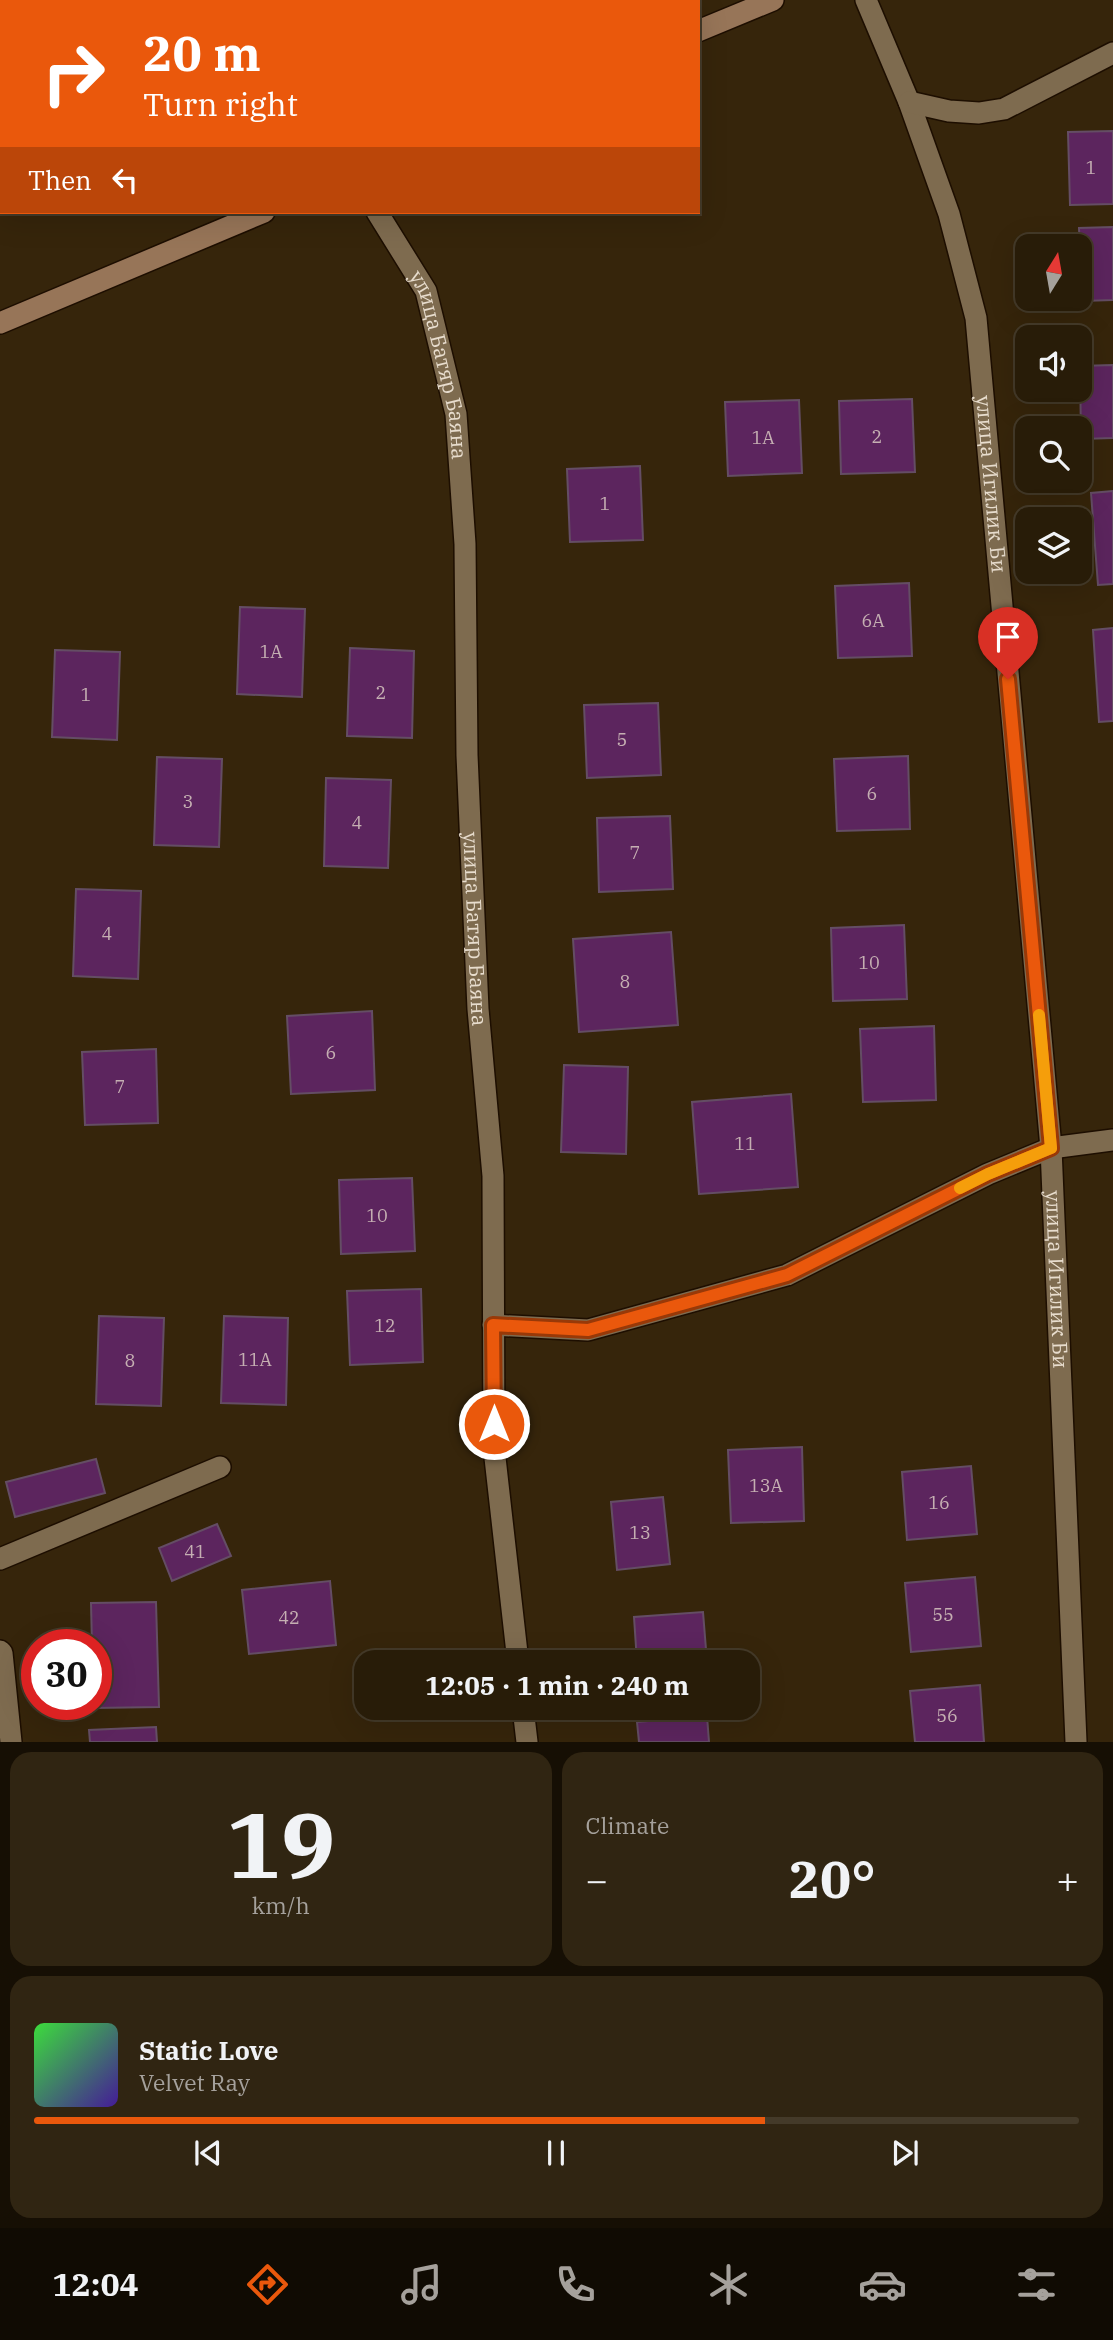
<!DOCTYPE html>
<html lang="en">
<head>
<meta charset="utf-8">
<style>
	body { margin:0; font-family:"IBM Plex Serif",serif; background:#302512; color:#f1f3f6; height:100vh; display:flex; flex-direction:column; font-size:26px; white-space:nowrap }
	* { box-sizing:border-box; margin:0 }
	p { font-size:23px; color:#a5a19c }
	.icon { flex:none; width:38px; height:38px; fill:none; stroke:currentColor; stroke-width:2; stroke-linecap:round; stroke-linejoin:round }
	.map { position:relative; height:1742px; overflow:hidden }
	.side { display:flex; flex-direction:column; gap:10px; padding:10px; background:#160f04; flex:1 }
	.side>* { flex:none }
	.banner { position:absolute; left:0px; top:0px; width:700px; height:214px; box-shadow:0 7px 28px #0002,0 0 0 2px #443a29; background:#ea580c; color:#fff; overflow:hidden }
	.needle { width:46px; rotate:11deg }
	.tools { position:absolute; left:1015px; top:234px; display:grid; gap:14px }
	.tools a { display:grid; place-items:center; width:77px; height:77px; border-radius:14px; background:#281c08; box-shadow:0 7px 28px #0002,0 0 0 2px #443a29; font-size:35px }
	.speed { position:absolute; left:21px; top:1629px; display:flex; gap:14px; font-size:35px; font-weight:700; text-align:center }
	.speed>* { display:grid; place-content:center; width:91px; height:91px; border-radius:50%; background:#281c08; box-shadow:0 7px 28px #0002,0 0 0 2px #443a29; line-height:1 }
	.speed .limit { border:10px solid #d22; background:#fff; color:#111 }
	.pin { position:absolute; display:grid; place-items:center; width:60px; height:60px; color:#fff; margin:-72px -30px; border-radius:50% 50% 50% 0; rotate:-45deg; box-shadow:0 0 7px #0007 }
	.pin .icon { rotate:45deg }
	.me { position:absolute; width:77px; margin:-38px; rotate:0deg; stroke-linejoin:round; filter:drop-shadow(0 0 5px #0008) }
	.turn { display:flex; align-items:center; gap:24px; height:147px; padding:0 28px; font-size:32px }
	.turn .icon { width:91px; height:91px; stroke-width:2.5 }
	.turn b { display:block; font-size:49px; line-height:60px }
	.then { display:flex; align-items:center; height:66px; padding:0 28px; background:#0003; gap:14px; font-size:26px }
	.big { font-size:52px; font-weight:700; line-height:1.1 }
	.side .tile { flex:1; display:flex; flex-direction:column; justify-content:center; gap:10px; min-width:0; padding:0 24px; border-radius:21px; background:#302512 }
	.side .dial { align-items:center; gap:0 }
	.dial b { font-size:91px; line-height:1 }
	.song { display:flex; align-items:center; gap:21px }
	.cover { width:84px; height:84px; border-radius:10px; background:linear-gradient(135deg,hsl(120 70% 55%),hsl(260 70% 35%)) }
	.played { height:7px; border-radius:4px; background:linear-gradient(90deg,#ea580c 70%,#443a29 70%) }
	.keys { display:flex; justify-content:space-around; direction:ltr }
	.heat { display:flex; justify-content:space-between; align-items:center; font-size:38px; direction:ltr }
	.side .tiles { flex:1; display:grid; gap:10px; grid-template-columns:1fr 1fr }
	.tile:last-child { grid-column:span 2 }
	.trip { position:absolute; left:354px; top:1650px; width:406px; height:70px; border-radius:21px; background:#281c08; box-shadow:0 7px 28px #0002,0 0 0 2px #443a29; font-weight:700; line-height:70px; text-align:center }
	.tabs { display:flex; height:112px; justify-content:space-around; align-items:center; background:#100b03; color:#a5a19c }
	.tabs .icon { width:49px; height:49px }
	.tabs .active { color:#ea580c }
	.tabs b { font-size:32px; color:#f1f3f6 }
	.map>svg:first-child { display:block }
</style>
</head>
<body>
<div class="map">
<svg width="1113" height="1742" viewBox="0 0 1113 1742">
	<rect width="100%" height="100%" fill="#36250b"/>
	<path fill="#5c255e" stroke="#644d64" stroke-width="2" d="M71,0H189L190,2H67Z
		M2,27V97L0,98V28Z
		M1113,131V204L1070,205L1068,132Z
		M1113,227V300L1082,301L1079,228Z
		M1113,365V438L1081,439L1080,366Z
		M912,399L915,472L841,474L839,401Z
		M799,400L802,473L728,476L725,402Z
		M640,466L643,540L570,542L567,469Z
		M1113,491V584L1098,585L1091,493Z
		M909,583L912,656L838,658L835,586Z
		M240,607L305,609L302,697L237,694Z
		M1113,628V721L1099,722L1093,630Z
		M350,648L414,651L412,738L347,736Z
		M55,650L120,652L117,740L52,737Z
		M658,703L661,775L587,778L584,705Z
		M908,756L910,829L837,831L834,759Z
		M157,757L222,759L219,847L154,845Z
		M326,778L391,780L388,868L324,866Z
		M670,816L673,889L599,892L597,818Z
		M76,889L141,891L138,979L73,976Z
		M904,925L907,999L833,1001L831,928Z
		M671,932L678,1025L579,1032L573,939Z
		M372,1011L375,1090L291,1094L287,1016Z
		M934,1026L936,1100L863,1102L860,1029Z
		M156,1049L158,1123L85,1125L82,1052Z
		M564,1065L628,1067L626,1154L561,1152Z
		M791,1094L798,1187L699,1194L692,1102Z
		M412,1178L415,1251L341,1254L339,1180Z
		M421,1289L423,1362L350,1365L347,1291Z
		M99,1316L164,1318L161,1406L96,1404Z
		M224,1316L288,1318L286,1405L221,1403Z
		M802,1447L804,1521L731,1523L728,1450Z
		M96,1459L105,1493L15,1517L6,1482Z
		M971,1466L977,1534L907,1540L902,1472Z
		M663,1497L670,1564L617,1570L611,1502Z
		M217,1524L231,1556L172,1581L159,1548Z
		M975,1577L981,1646L911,1652L905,1583Z
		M330,1581L336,1645L249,1654L242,1590Z
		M156,1602L159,1707L94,1708L93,1704H96V1645H92L91,1603Z
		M703,1612L707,1662H637L634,1617Z
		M980,1685L984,1742H915L910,1691Z
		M707,1716L709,1742H639L637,1722Z
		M156,1727L157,1742H90L89,1730Z"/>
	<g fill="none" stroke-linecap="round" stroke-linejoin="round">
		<defs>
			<g id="street">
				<path d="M280,0L281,2"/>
				<path id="s1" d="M866,0L909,102L949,214L976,318L1051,1148L1076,1742"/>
				<path d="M909,102L949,111L979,113L1004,109L1113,53"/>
				<path id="s2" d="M377,212L426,291L456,414L465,544L467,755L478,1009L493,1176L494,1449L518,1662"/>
				<path d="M493,1325L588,1330L787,1275L988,1174L1051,1148L1113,1140"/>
				<path d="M0,1559L220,1467"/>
				<path d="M0,1651L2,1653L11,1742"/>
				<path d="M523,1708L527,1742"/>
			</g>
			<path id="secondary" d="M698,31L773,0
				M0,323L264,212"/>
		</defs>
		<use href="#street" stroke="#1d0e00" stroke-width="24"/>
		<use href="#secondary" stroke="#1d0e00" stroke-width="24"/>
		<use href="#street" stroke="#7e6b4f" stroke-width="21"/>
		<use href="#secondary" stroke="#977558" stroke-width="21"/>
	</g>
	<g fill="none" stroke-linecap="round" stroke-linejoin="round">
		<defs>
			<path id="route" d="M494,1424L493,1325L588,1330L787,1275L988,1174L1051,1148L1008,679"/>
		</defs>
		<use href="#route" stroke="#983908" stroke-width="18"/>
		<use href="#route" stroke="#ea580c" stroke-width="12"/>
		<path stroke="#f59e0b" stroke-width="12" d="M960,1188L988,1174L1051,1148L1039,1015"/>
	</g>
	<g text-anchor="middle" stroke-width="7" stroke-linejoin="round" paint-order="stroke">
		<g font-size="18" fill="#c5afb2">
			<text x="1091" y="174">1</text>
			<text x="877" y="443">2</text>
			<text x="763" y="444">1А</text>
			<text x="605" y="510">1</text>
			<text x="873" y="627">6А</text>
			<text x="271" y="658">1А</text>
			<text x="381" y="699">2</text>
			<text x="86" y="701">1</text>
			<text x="622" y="746">5</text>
			<text x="872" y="800">6</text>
			<text x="188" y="808">3</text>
			<text x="357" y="829">4</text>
			<text x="635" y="859">7</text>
			<text x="107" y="940">4</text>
			<text x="869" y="969">10</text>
			<text x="625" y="988">8</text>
			<text x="331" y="1059">6</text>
			<text x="120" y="1093">7</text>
			<text x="745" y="1150">11</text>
			<text x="377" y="1222">10</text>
			<text x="385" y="1332">12</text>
			<text x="255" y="1366">11А</text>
			<text x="130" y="1367">8</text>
			<text x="766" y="1492">13А</text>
			<text x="939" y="1509">16</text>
			<text x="640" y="1539">13</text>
			<text x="195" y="1558">41</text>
			<text x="943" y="1621">55</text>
			<text x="289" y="1624">42</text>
			<text x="947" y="1722">56</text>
		</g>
		<g font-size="21" fill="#e8ddce" stroke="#2c1c02">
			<text dy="7" stroke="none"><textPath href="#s2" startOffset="168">улица Батяр Баяна</textPath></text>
			<text dy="7" stroke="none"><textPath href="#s1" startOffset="504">улица Игилик Би</textPath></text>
			<text dy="7" stroke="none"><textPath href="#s2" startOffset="735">улица Батяр Баяна</textPath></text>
			<text dy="7" stroke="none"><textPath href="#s1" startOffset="1302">улица Игилик Би</textPath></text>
		</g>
	</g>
</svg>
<div class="tools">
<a><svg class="needle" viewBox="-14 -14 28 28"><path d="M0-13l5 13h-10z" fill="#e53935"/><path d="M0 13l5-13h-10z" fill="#a5a19c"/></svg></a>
<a><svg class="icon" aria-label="sound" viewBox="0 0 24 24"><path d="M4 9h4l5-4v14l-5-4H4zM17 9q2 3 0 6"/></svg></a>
<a><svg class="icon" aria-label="search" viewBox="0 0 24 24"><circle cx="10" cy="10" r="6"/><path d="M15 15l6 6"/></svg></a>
<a><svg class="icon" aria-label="layers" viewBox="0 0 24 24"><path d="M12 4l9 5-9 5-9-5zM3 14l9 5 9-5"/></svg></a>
</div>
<div class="speed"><div class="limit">30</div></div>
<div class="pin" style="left:1008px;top:679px;background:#d93025"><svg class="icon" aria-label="arrive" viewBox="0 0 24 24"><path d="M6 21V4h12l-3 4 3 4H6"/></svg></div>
<svg class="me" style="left:494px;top:1424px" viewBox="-20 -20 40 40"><circle r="17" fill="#ea580c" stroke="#fff" stroke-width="3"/><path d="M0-11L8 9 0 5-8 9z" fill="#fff"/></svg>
<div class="trip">12:05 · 1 min · 240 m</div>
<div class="banner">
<div class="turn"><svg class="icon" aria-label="right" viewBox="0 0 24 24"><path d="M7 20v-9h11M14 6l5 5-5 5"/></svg><div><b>20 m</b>Turn right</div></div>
<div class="then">Then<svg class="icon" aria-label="left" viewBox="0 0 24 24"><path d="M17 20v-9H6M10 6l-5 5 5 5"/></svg></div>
</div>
</div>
<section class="side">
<div class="tiles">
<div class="tile dial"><b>19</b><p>km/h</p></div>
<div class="tile"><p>Climate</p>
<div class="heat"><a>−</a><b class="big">20°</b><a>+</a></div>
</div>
<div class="tile">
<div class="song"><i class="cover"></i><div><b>Static Love</b><p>Velvet Ray</p></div></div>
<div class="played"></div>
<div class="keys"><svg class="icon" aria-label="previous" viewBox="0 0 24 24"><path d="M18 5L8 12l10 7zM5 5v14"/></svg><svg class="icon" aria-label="pause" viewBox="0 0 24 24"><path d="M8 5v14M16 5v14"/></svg><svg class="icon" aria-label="next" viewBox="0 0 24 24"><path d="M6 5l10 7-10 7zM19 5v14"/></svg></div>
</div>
</div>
</section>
<nav class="tabs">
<b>12:04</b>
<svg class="icon active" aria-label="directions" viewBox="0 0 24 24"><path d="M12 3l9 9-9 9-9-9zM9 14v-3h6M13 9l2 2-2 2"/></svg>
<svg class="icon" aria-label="music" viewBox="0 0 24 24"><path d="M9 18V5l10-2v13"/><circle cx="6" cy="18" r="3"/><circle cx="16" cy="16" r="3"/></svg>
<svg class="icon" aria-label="phone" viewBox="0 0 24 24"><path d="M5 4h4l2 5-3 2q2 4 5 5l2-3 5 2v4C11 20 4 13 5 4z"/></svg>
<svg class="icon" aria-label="climate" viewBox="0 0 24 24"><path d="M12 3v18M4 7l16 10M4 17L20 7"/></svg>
<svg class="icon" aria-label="car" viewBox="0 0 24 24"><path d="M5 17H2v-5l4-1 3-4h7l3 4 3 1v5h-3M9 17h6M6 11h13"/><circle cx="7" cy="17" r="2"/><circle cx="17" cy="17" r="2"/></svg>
<svg class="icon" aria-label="filters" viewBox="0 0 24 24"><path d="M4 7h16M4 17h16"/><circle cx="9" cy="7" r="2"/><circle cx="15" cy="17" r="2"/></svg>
</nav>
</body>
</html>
